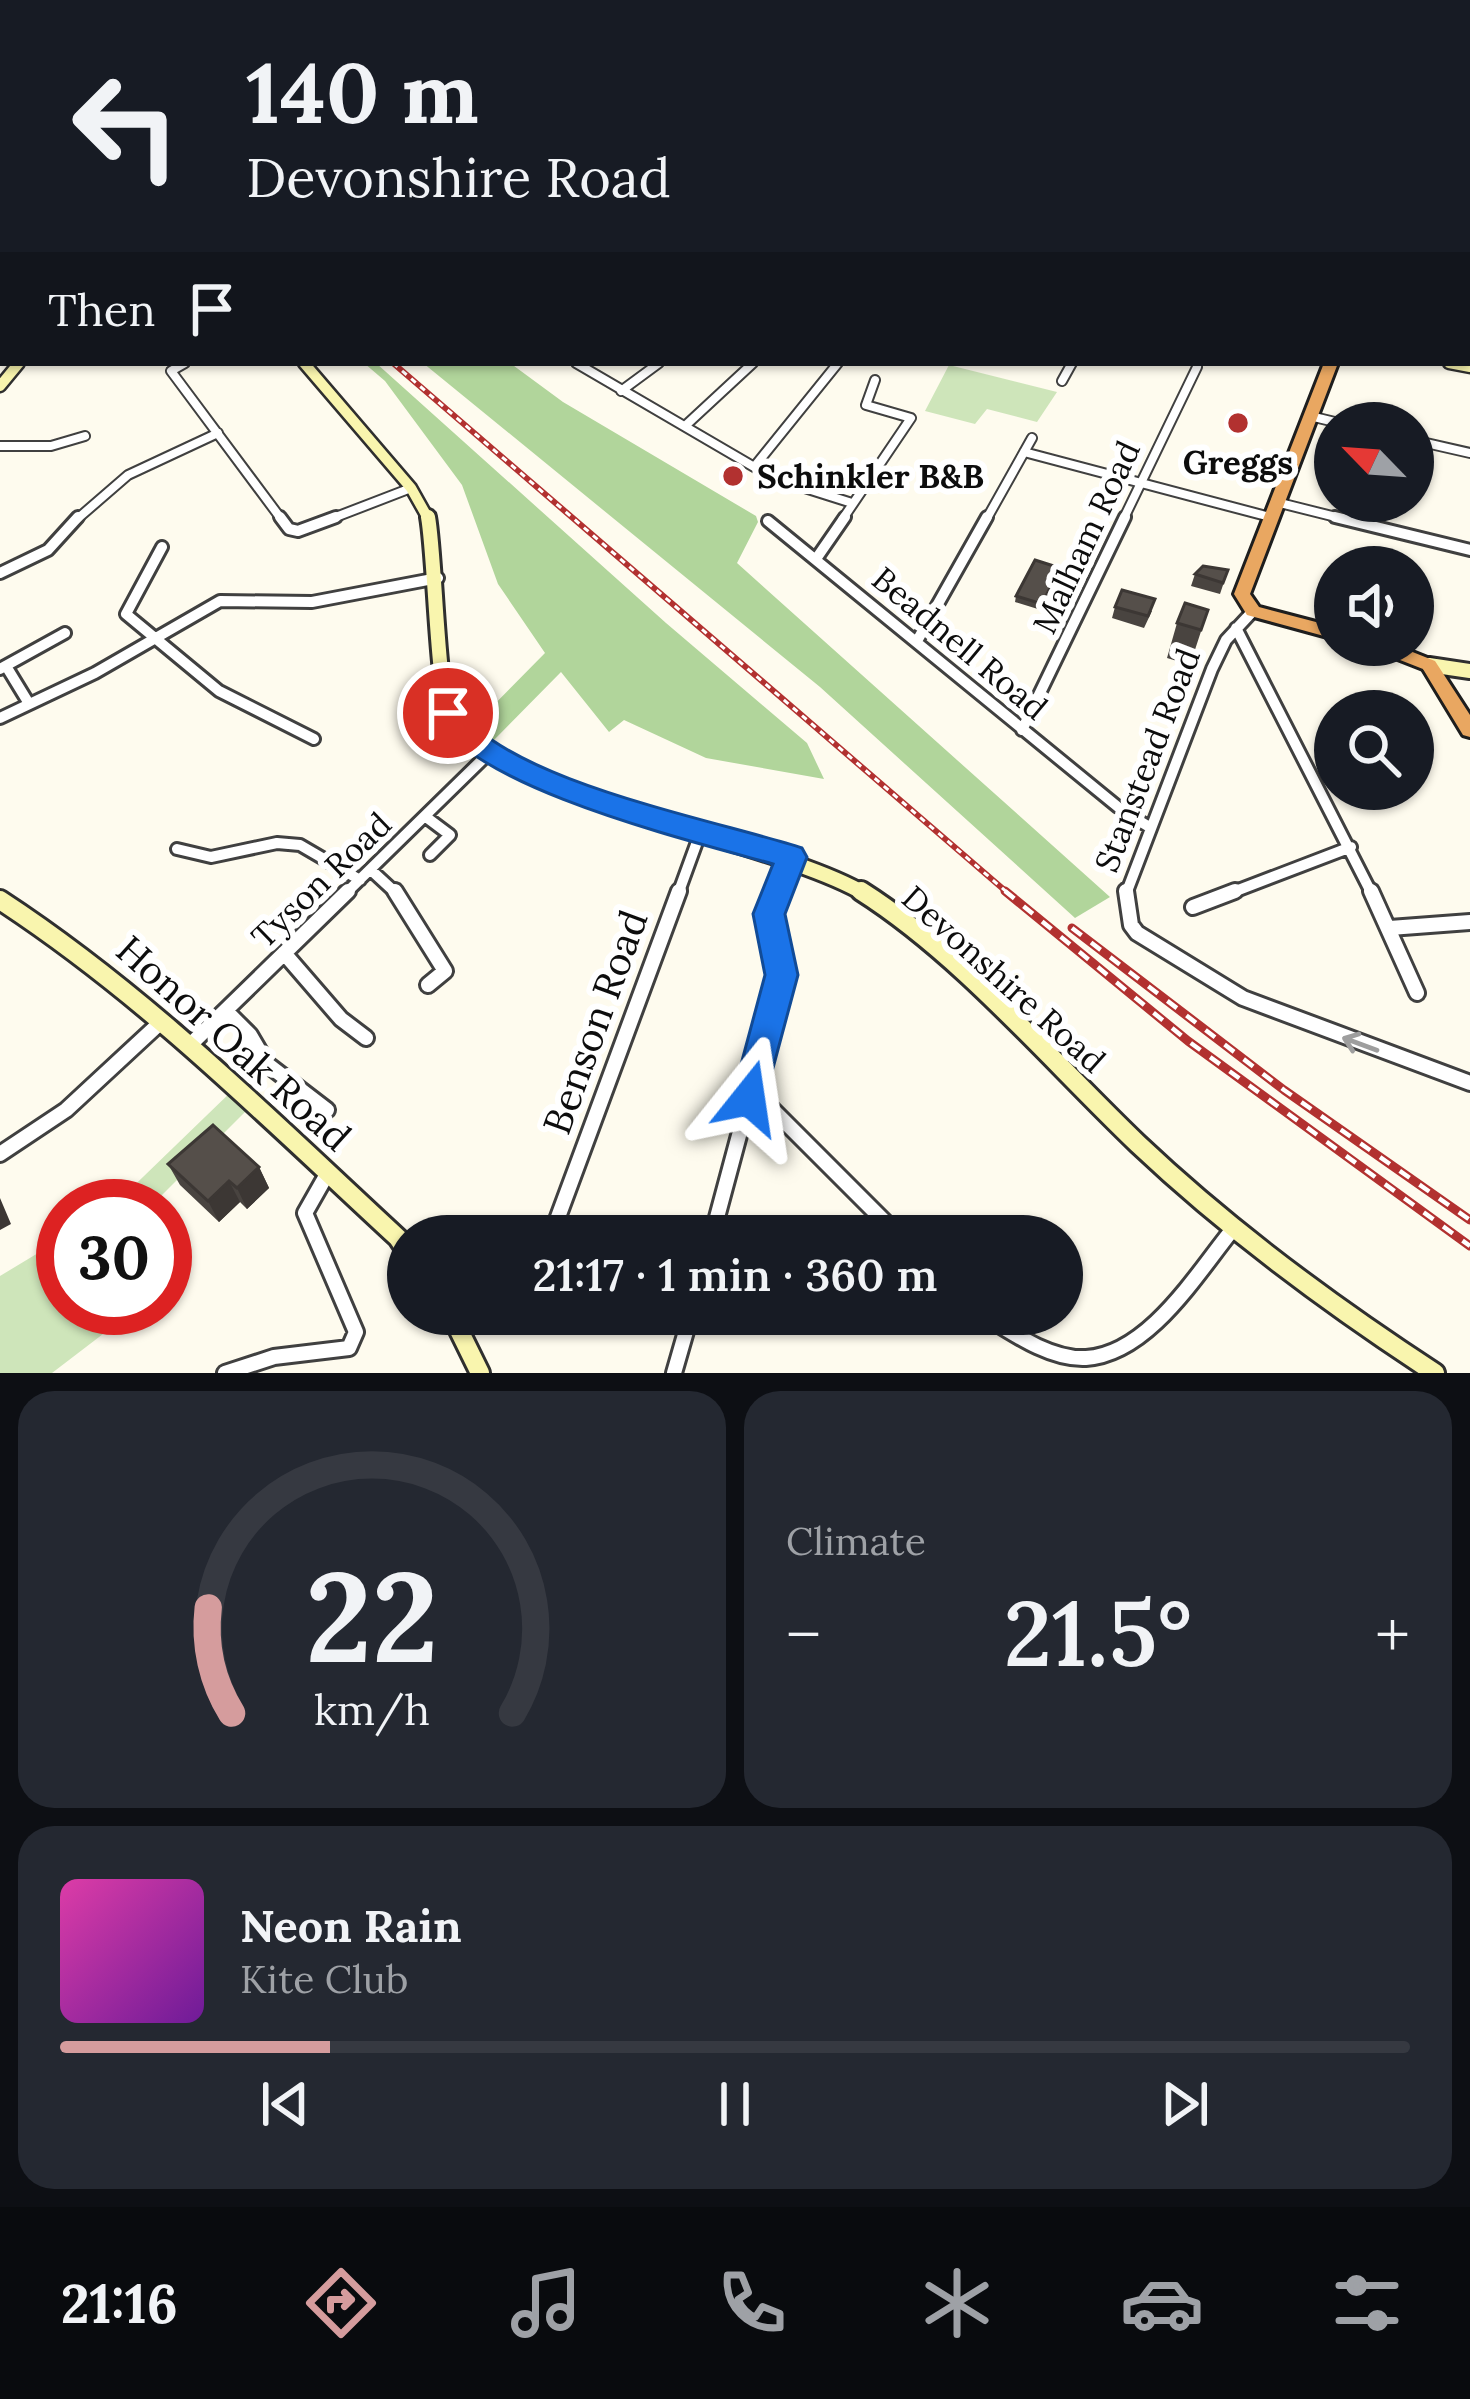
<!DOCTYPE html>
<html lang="en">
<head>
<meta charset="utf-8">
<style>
	body { margin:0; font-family:Lora,serif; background:#242831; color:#f1f3f6; height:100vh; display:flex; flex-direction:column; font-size:45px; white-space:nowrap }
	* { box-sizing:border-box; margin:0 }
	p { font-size:39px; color:#9ea1a6 }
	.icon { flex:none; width:66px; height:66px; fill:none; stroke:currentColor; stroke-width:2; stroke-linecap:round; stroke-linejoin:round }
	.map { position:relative; height:1373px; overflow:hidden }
	.sheet { display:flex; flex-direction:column; gap:18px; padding:18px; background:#0d0f14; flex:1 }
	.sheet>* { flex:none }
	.guide { position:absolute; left:0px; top:0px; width:1470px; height:366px; box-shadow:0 3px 9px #0004; background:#171b24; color:#f1f3f6; overflow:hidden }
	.needle { width:78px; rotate:295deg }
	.buttons { position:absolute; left:1314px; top:402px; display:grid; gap:24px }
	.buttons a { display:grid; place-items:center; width:120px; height:120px; border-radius:50%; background:#171b24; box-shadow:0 3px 9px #0004; font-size:60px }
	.speed { position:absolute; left:36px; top:1179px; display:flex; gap:24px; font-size:60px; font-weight:700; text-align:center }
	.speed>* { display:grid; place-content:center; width:156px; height:156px; border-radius:50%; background:#171b24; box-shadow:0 3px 9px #0004; line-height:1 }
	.speed .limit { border:18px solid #d22; background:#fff; color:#111 }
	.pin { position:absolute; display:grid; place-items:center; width:102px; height:102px; color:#fff; margin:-51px; border:6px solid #fff; border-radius:50%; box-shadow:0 3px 12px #0007 }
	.me { position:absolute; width:132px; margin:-66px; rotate:15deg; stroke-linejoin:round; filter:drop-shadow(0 0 9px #0008) }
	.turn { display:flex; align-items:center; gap:42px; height:252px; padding:0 48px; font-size:54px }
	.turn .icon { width:156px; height:156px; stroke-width:2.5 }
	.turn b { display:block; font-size:84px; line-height:102px }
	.then { display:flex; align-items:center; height:114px; padding:0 48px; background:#0003; gap:24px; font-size:45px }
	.big { font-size:90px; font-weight:600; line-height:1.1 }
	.sheet .card { flex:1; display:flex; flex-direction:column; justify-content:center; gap:18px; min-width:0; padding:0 42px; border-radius:36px; background:#242831 }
	.sheet .dial { align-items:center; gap:0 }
	.dial svg { height:312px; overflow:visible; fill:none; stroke:#363941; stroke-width:7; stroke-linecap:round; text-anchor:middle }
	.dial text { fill:#f1f3f6; stroke:none }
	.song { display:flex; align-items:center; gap:36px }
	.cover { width:144px; height:144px; border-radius:18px; background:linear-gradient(135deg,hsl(320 70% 55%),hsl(280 70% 35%)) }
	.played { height:12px; border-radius:6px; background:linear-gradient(90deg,#d59c9d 20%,#363941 20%) }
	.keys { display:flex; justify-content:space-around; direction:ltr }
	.heat { display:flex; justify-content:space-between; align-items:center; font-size:66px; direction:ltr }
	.sheet .tiles { flex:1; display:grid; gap:18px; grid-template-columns:1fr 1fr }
	.card:last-child { grid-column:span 2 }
	.trip { position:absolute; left:387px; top:1215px; width:696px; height:120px; border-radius:60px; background:#171b24; box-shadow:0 3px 9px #0004; font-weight:600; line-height:120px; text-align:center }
	.dock { display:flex; height:192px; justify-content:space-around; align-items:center; background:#090b0e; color:#9ea1a6 }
	.dock .icon { width:84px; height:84px }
	.dock .current { color:#d59c9d }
	.dock b { font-size:54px; color:#f1f3f6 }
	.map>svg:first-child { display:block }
</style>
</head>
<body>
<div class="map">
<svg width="1470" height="1373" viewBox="0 0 1470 1373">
	<rect width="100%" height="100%" fill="#fefbee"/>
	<path fill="#cee5ba" d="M949,365L1057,392L1037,422L987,409L975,424L925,411Z
		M236,1087L252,1105L151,1206H113Z
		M63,1238V1308H137L52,1373H0V1276Z"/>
	<path fill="#b1d59b" d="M364,363H376L666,623L807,743L824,779L706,758L624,720L609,732L561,672L491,743L470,729L545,653L498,584L462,485L385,381Z
		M423,363H510L563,402L756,516L758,522L737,563L1110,897L1075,918L820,687Z"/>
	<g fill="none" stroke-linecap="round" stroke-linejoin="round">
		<defs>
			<path id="street-far3" d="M158,0L162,3
				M351,0L381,3
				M192,3L201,0
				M298,3L307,0
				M683,3L687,0
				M733,3L739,0"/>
			<path id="street-far2" d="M185,363L171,371L282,520
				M576,363L773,478L852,503
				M1062,381L1072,363
				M621,391L659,363
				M1310,416L1339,423
				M685,426L753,363
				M1413,440L1470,453
				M0,446H51L85,436
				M1024,452L1270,517
				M754,467L838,363
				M1276,502L1348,520
				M76,520L128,475L218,433
				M328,520L411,488
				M842,520L911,418L866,405L875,380
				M986,520L1032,438
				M1123,520L1197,367"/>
			<path id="street-far1" d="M280,517L289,529L298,531L336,517
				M1335,517L1470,550
				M768,521L1118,807
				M162,547L126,614L219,691L314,739
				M816,559L845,517
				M0,573L48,550L78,517
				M1236,628L1372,894
				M917,641L987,517
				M6,666L28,702
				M0,669L65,633
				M0,718L95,673L220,601L312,602L438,578
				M1022,730L1125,517
				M1123,811L1151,828
				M426,817L450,835L430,855
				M177,849L211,857L277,843L300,845L360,880
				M371,870L397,894
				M345,894L489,753
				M678,894L701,831
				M777,894L791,858
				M1126,894L1212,669L1226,640L1253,611
				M1228,894L1351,847"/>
			<path id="street" d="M395,891L445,971L428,985
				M1126,891L1131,925L1137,933L1243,998L1470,1083
				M1371,891L1417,993
				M1193,907L1235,891
				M1390,928L1470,922
				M284,953L341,1019L366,1038
				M226,1011L250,1035L267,1064L327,1110
				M190,1045L348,891
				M749,1098L772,1109L899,1236
				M0,1154L66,1110L162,1021
				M551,1236L679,891
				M712,1236L782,975L769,914L778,891
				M982,1314C1011,1332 1050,1360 1086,1358C1149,1354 1197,1273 1233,1229
				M225,1373L274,1357L349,1348L356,1332L305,1213L326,1176
				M674,1373L691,1314"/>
			<path id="secondary-far3" d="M320,0L326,3"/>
			<path id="secondary-far2" d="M304,363L411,488L429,520
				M1449,363L1470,367
				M0,386L19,363"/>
			<path id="secondary-far1" d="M428,517C435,555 437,692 450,716C498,799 773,839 865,894
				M1429,665L1470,671"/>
			<path id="secondary" d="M861,891C962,955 1051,1061 1138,1144C1230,1231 1329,1304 1435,1373
				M0,900C147,996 269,1119 398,1238L408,1253
				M451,1314L480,1373"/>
			<path id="highway" d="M1470,27V34L1467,35V28Z
				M1324,363H1338L1250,594L1259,607L1335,627V639L1247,615L1234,594Z
				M1369,645H1395L1435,661L1470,715V737L1463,735L1423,669L1372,649Z"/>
		</defs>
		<use href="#street-far3" stroke="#404040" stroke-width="9"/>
		<use href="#street-far2" stroke="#404040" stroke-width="12"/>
		<use href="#street-far1" stroke="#404040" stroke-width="16"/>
		<use href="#street" stroke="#404040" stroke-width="20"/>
		<use href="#secondary-far3" stroke="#2f2f2f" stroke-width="10"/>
		<use href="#secondary-far2" stroke="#2f2f2f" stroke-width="15"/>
		<use href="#secondary-far1" stroke="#2f2f2f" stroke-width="20"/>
		<use href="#secondary" stroke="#2f2f2f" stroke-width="24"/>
		<use href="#highway" stroke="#1e1e1e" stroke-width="6"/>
		<use href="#street-far3" stroke="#fff" stroke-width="6"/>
		<use href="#street-far2" stroke="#fff" stroke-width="8"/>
		<use href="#street-far1" stroke="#fff" stroke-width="10"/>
		<use href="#street" stroke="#fff" stroke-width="14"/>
		<use href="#secondary-far3" stroke="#f9f5ae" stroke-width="8"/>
		<use href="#secondary-far2" stroke="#f9f5ae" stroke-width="10"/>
		<use href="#secondary-far1" stroke="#f9f5ae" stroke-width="14"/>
		<use href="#secondary" stroke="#f9f5ae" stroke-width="18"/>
		<use href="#highway" fill="#e9a761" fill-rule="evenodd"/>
		<defs>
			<path id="rail-far1" d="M10,0L15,3
				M393,363L1009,894"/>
			<path id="rail" d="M1005,891L1188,1041L1470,1246
				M1072,928L1284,1090L1470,1220"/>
		</defs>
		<use href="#rail-far1" stroke="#b23130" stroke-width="6"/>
		<use href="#rail" stroke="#b23130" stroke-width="9"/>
		<use href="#rail-far1" stroke="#fff" stroke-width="3" stroke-dasharray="6" stroke-linecap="butt"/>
		<use href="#rail" stroke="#fff" stroke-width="4.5" stroke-dasharray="12" stroke-linecap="butt"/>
	</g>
	<path fill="#494440" d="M1060,568L1041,610L1015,602L1016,596Z
		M1228,570L1220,594L1191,586L1195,574Z
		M1115,607L1152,611L1144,628L1112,618Z
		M1208,610L1190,665L1167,658L1177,623Z
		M168,1164L259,1167L269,1188L247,1209L240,1202L219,1222L180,1185Z"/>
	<path fill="#3c3734" d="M240,0H275V3H235Z
		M259,1167L269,1188L247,1209L237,1188Z
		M229,1181L240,1202L219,1222L208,1201Z
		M0,1198L11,1224L0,1230Z"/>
	<path fill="#554f4a" stroke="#3c3734" stroke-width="3" d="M1035,560L1060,568L1042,604L1016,596Z
		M1203,566L1228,570L1223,583L1195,574Z
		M1122,590L1155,599L1148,616L1115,607Z
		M1185,603L1208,610L1201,630L1177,623Z
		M213,1125L259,1167L237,1188L229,1181L208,1201L168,1164Z"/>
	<defs><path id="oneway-shaft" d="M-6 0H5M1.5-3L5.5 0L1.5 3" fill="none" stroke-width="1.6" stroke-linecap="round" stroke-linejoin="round" transform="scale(3)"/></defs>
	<use stroke="#9e9e9e" href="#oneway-shaft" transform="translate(1360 1044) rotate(-160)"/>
	<path fill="#1a73e8" stroke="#114b97" stroke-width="3" d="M448,703L458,706C500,780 720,821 802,848L807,857L785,914L798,975L762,1109L749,1113L737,1109L732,1098L765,975L753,914L773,864C696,842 465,787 435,713Z"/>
	<g fill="#b23130" stroke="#fff" stroke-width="4.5">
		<circle cx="1238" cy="423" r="12"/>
		<circle cx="733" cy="476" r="12"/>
	</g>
	<g text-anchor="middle" stroke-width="12" stroke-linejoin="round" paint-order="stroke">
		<g font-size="33" font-weight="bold" fill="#0d0d0d" stroke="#fff">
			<text x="1238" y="474">Greggs</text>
			<text x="757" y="488" text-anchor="start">Schinkler B&amp;B</text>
		</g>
		<g font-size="33" fill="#0d0d0d" stroke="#fff">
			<text transform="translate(1086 537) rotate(-65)" y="12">Malham Road</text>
			<text transform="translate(960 643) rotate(40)" y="12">Beadnell Road</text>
			<text transform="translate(1147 760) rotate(-69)" y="12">Stanstead Road</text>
			<text transform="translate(321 880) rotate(-44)" y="12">Tyson Road</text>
			<text transform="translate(1004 979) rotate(42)" y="12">Devonshire Road</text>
		</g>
		<g font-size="39" fill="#0d0d0d" stroke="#fff">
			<text transform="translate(595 1022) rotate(-70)" y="14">Benson Road</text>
			<text transform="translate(234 1043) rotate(42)" y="14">Honor Oak Road</text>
		</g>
	</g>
</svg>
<div class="buttons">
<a><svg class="needle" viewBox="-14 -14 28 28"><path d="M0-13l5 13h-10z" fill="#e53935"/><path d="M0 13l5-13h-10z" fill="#9ea1a6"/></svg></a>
<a><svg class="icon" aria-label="sound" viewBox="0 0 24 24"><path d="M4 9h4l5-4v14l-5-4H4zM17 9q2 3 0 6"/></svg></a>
<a><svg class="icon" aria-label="search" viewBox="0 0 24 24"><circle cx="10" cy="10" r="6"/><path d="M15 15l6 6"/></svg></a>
</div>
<div class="speed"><div class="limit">30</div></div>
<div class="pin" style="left:448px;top:713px;background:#d93025"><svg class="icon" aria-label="arrive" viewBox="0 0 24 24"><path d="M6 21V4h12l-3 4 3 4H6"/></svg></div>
<svg class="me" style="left:749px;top:1098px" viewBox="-20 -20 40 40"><path d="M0-17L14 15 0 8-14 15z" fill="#1a73e8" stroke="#fff" stroke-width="4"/></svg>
<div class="trip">21:17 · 1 min · 360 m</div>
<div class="guide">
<div class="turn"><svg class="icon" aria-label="left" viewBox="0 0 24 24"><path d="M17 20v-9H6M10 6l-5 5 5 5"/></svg><div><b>140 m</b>Devonshire Road</div></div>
<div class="then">Then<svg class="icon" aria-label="arrive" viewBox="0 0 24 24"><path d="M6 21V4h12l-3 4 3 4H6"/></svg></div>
</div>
</div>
<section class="sheet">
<div class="tiles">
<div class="card dial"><svg viewBox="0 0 100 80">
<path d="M14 69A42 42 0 1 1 86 69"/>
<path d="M14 69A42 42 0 0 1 8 42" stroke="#d59c9d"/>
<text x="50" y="56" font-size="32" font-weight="700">22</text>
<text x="50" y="72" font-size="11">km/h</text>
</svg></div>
<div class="card"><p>Climate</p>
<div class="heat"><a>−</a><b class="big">21.5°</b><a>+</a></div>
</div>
<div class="card">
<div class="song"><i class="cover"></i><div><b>Neon Rain</b><p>Kite Club</p></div></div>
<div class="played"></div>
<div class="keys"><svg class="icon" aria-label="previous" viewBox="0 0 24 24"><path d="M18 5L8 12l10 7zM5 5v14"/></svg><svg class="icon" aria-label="pause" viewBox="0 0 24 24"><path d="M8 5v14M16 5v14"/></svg><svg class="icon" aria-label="next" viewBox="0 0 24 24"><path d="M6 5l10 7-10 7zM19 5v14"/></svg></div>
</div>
</div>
</section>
<nav class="dock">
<b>21:16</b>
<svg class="icon current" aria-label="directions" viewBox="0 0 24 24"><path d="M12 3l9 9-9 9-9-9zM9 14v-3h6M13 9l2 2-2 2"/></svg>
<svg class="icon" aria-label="music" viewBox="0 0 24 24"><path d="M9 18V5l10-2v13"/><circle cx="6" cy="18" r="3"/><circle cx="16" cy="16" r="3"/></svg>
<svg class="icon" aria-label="phone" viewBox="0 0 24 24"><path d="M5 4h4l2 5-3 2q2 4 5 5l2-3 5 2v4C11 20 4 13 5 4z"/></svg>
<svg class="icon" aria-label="climate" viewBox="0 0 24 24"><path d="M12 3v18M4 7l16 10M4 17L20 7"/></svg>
<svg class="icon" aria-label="car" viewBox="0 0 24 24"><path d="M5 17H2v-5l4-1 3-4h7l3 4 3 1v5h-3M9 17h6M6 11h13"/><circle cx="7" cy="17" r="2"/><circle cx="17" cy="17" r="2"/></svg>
<svg class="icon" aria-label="filters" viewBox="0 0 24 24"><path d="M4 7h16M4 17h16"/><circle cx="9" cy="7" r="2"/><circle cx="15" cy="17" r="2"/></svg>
</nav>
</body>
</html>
